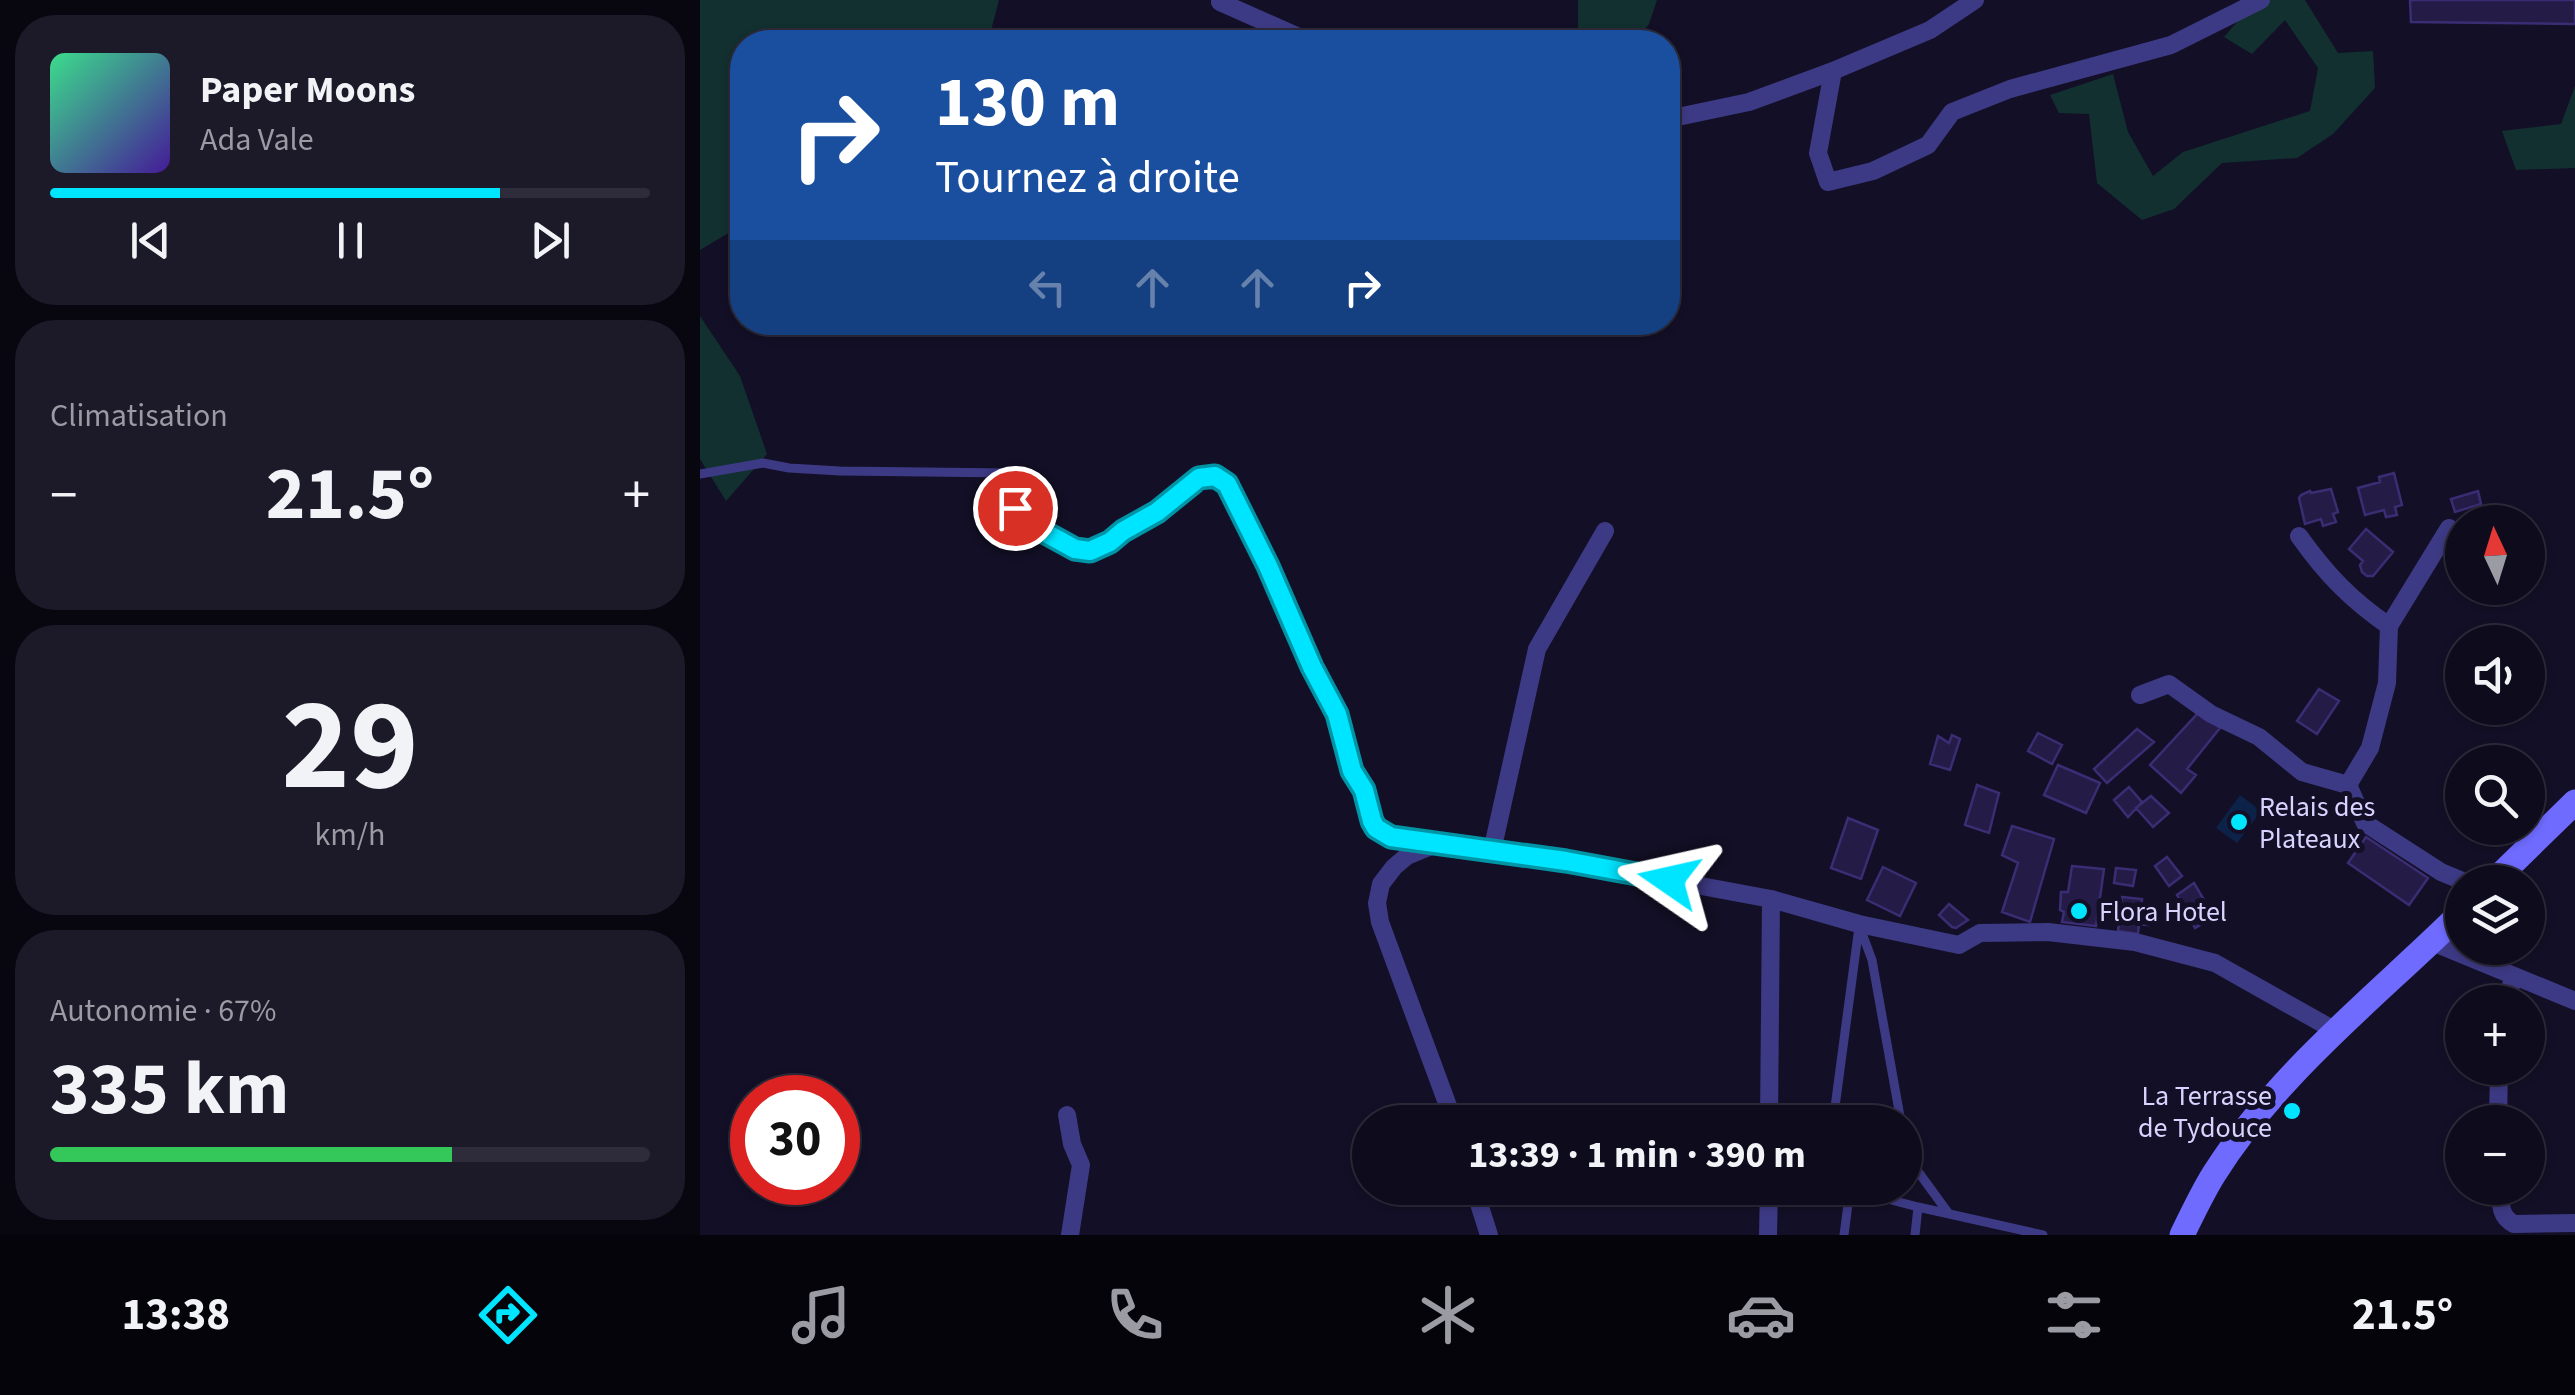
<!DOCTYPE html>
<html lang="fr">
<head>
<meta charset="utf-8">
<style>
	body { margin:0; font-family:"Source Sans 3",sans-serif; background:#1c1929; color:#f1f3f6; height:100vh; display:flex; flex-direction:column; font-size:38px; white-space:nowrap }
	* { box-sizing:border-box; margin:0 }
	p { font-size:32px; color:#9b9ba3 }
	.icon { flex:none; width:55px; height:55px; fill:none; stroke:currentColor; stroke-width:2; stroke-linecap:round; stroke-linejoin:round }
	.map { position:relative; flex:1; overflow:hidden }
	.drawer { display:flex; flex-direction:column; gap:15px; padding:15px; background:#08060f; width:700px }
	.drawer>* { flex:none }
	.guide { position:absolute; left:30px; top:30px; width:950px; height:305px; border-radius:40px; box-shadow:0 2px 8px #0004,0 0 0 2px #2e2b3b; background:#1a4fa0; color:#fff; overflow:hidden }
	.needle { width:65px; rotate:356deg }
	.fabs { position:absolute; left:1745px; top:505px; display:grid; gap:20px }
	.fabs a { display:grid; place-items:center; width:100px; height:100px; border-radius:50%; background:#0e0b1c; box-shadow:0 2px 8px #0004,0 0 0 2px #2e2b3b; font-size:50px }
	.speed { position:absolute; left:30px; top:1075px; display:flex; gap:20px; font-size:50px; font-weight:700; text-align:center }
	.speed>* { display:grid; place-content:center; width:130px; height:130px; border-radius:50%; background:#0e0b1c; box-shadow:0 2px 8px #0004,0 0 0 2px #2e2b3b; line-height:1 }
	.speed .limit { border:15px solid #d22; background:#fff; color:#111 }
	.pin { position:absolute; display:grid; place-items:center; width:85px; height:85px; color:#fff; margin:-42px; border:5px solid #fff; border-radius:50%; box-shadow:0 2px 10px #0007 }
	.me { position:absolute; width:110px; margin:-55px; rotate:281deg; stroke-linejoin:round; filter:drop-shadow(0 0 8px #0008) }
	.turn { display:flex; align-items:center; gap:35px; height:210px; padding:0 40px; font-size:45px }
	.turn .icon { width:130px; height:130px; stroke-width:2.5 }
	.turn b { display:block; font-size:70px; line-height:85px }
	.lanes { display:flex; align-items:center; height:95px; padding:0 40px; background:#0003; justify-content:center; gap:50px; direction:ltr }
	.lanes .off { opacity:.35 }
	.big { font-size:75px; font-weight:700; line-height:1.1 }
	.drawer .tile { flex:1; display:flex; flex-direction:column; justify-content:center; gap:15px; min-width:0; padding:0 35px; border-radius:40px; background:#1c1929 }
	.drawer .dial { align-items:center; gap:0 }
	.dial b { font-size:130px; line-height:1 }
	.song { display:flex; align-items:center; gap:30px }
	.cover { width:120px; height:120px; border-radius:15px; background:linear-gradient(135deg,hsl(150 70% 55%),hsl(260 70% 35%)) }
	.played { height:10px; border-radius:5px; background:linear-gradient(90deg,#00e5ff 75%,#2e2b3b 75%) }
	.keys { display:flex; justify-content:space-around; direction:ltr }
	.heat { display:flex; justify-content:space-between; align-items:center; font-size:55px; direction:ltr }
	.charge { height:15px; border-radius:8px; background:linear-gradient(90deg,#34c759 67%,#2e2b3b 0) }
	.trip { position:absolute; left:652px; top:1105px; width:570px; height:100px; border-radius:50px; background:#0e0b1c; box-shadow:0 2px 8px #0004,0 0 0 2px #2e2b3b; font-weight:700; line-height:100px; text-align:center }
	.tabs { display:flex; height:160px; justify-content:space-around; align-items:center; background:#06040b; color:#9b9ba3 }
	.tabs .icon { width:70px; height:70px }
	.tabs .selected { color:#00e5ff }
	.tabs b { font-size:45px; color:#f1f3f6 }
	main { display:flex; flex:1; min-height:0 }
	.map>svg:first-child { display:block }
</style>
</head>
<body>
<main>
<section class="drawer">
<div class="tile">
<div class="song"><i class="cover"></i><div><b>Paper Moons</b><p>Ada Vale</p></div></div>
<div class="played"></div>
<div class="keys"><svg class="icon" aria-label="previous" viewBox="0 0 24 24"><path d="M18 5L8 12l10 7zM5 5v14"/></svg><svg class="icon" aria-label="pause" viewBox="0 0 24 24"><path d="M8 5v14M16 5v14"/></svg><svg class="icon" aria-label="next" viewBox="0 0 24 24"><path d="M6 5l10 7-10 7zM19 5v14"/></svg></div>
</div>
<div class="tile"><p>Climatisation</p>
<div class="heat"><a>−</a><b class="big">21.5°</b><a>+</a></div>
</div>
<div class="tile dial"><b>29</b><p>km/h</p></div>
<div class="tile"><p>Autonomie · 67%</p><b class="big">335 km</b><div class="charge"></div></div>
</section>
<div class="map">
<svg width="1875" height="1235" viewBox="0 0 1875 1235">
	<rect width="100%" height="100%" fill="#130f26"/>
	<path fill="#12302f" d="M0,0H299L288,42H42V225L0,250Z
		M878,0H957L949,24L935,42H878Z
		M1556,0H1605L1638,53L1673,51L1675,88L1633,134L1597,158L1522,163L1474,209L1442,220L1397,183L1389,114L1359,113L1350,95L1413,74L1428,132L1453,176L1483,152L1610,111L1618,68L1585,20L1552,54L1524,37Z
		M1875,86V168L1816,170L1802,131L1861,124Z
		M0,316L40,376L67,454L26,501L0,459Z"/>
	<path fill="#0c2248" d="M1540,795L1561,811L1537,843L1516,828Z"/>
	<path fill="#241b47" stroke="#3b2d73" stroke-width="2.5" d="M1710,0H1875V24L1711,22Z
		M1694,473L1702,505L1695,507L1697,515L1686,517L1684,510L1665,515L1658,488L1680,482L1679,477Z
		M1631,489L1638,512L1633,514L1636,522L1623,526L1621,519L1605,524L1599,498L1601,495L1610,491L1611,493Z
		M1778,491L1781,504L1755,512L1751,499Z
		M1666,529L1693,552L1673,576H1667L1662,572L1660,565L1663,561L1649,549Z
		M1619,689L1639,701L1617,734L1597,721Z
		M1499,712L1520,728L1487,769L1496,775L1481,793L1450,765Z
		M1437,729L1454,742L1407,783L1394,769Z
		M1338,733L1362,745L1352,764L1328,751Z
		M1252,735L1260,739L1250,770L1230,764L1238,736L1249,743Z
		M1358,765L1400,783L1386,813L1344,795Z
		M1277,785L1299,793L1289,833L1265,825Z
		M1429,787L1442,802L1428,817L1414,800Z
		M1451,796L1469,813L1453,827L1436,808Z
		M1148,818L1178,830L1161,879L1131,868Z
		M1312,826L1354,839L1330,922L1302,912L1318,863L1302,855Z
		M1666,837L1728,878L1709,905L1648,863Z
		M1467,857L1482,876L1469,886L1455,866Z
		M1372,866L1404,869L1396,926L1362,922L1364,912L1360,910L1361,892H1368Z
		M1183,867L1216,883L1200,916L1167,900Z
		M1416,868L1436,870L1433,886L1414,883Z
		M1494,883L1514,917L1495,928L1477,895Z
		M1422,897L1442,899L1441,914L1448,915V925L1439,924L1438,934L1418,931Z
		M1249,904L1268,920L1256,928L1252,927L1239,915Z"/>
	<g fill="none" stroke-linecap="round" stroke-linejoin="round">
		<path stroke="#3d3a85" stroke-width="9" d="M0,474L63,463L89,468L140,471L310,473L319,482L315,508L317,516L375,549L390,551L409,543L423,531L457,512L499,478L515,476L527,484L568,566L612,667L637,714L652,771L665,790L671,821L676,828L691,837L731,843
			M1159,925L1172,960L1201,1122
			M1133,1122L1159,927
			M1205,1136L1214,1166L1249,1214
			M1146,1188L1218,1207L1343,1235
			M1144,1235L1150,1189
			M1215,1235L1218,1207"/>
		<path stroke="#3d3a85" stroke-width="18" d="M520,2L610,42
			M1133,71L1118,153L1128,182L1173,171L1228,145L1252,112L1310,89L1471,45L1561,0
			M968,119L1049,102L1133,71L1230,30L1275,0
			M1749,528L1689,626L1687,683L1670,748L1648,785L1665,823L1741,872L1765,882
			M1599,536C1626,574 1651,600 1689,626
			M1440,695L1469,684L1511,714L1559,737L1602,772L1648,785
			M792,851L837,649L905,531
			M1732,942L1875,1001
			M1807,1002L1813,977
			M367,1115L372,1144L381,1165L370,1235
			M754,1122L680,922L677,903L681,884L694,867L707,856L736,844L867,861L1071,899L1159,924L1259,945L1280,933L1348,932L1435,942L1515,963L1634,1030
			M1069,1122L1071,899
			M1798,1122L1799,1068
			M774,1188L789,1235
			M1800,1188C1801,1203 1799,1216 1814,1224L1875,1223
			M1068,1235L1069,1188"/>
		<path stroke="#6f6bff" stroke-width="25" d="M1793,882L1875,802
			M1482,1235C1492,1215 1502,1193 1514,1174C1579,1071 1677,996 1762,912"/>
	</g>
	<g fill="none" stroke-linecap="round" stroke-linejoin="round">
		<defs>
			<path id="route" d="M315,508L317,516L322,520L375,549L390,551L410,542L423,531L457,512L499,478L515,476L527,484L568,566L612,667L637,714L652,771L664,790L672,821L676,828L691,837L866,861L969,880"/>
		</defs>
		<use href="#route" stroke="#0095a6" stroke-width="25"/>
		<use href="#route" stroke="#00e5ff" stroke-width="18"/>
	</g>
	<g fill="#00e5ff" stroke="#130f26" stroke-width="4">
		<circle cx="1539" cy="822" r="10"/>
		<circle cx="1379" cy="911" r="10"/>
		<circle cx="1592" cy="1111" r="10"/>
	</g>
	<g text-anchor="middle" stroke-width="10" stroke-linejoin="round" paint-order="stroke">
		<g font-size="28" fill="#d9d4ff" stroke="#130f26" text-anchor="start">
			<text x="1559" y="816">Relais des<tspan x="1559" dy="32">Plateaux</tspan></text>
			<text x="1399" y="921">Flora Hotel</text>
			<text x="1572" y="1105" text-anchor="end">La Terrasse<tspan x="1572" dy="32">de Tydouce</tspan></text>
		</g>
	</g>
</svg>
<div class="fabs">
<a><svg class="needle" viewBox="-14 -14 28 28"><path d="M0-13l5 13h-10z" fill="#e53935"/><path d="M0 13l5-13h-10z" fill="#9b9ba3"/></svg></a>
<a><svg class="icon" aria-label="sound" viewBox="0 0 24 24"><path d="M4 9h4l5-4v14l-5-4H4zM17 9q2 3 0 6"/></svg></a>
<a><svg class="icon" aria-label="search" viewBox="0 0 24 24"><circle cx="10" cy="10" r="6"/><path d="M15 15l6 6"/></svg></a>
<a><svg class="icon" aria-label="layers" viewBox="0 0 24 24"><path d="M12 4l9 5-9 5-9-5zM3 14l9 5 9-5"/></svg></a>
<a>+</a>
<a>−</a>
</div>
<div class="speed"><div class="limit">30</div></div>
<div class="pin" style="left:315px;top:508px;background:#d93025"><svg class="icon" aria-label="arrive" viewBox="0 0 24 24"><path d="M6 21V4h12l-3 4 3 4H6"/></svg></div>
<svg class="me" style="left:969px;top:880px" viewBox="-20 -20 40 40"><path d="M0-17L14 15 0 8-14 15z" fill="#00e5ff" stroke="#fff" stroke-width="4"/></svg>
<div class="trip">13:39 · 1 min · 390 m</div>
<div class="guide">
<div class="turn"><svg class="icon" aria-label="right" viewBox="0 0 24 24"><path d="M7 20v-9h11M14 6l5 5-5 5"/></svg><div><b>130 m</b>Tournez à droite</div></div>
<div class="lanes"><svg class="icon off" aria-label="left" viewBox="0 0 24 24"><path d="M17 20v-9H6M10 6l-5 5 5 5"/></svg><svg class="icon off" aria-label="ahead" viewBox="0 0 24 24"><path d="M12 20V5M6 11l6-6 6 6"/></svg><svg class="icon off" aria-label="ahead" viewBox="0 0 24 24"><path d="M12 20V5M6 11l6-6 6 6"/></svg><svg class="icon" aria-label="right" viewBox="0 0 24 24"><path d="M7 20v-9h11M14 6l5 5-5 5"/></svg></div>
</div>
</div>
</main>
<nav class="tabs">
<b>13:38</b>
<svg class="icon selected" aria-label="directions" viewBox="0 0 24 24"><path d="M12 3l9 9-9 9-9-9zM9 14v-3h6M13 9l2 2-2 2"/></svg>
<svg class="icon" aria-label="music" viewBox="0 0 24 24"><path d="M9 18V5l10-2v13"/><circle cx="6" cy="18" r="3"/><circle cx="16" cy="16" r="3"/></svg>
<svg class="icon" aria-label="phone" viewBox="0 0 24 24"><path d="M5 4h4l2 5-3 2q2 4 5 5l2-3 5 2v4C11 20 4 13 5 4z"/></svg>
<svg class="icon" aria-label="climate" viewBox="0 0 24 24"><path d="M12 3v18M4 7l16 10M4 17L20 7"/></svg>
<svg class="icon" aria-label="car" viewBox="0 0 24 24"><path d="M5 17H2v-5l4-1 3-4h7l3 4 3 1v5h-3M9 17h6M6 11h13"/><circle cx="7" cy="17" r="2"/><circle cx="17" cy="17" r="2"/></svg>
<svg class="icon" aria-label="filters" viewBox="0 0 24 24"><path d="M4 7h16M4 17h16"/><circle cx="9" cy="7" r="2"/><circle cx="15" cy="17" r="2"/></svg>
<b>21.5°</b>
</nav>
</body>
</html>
